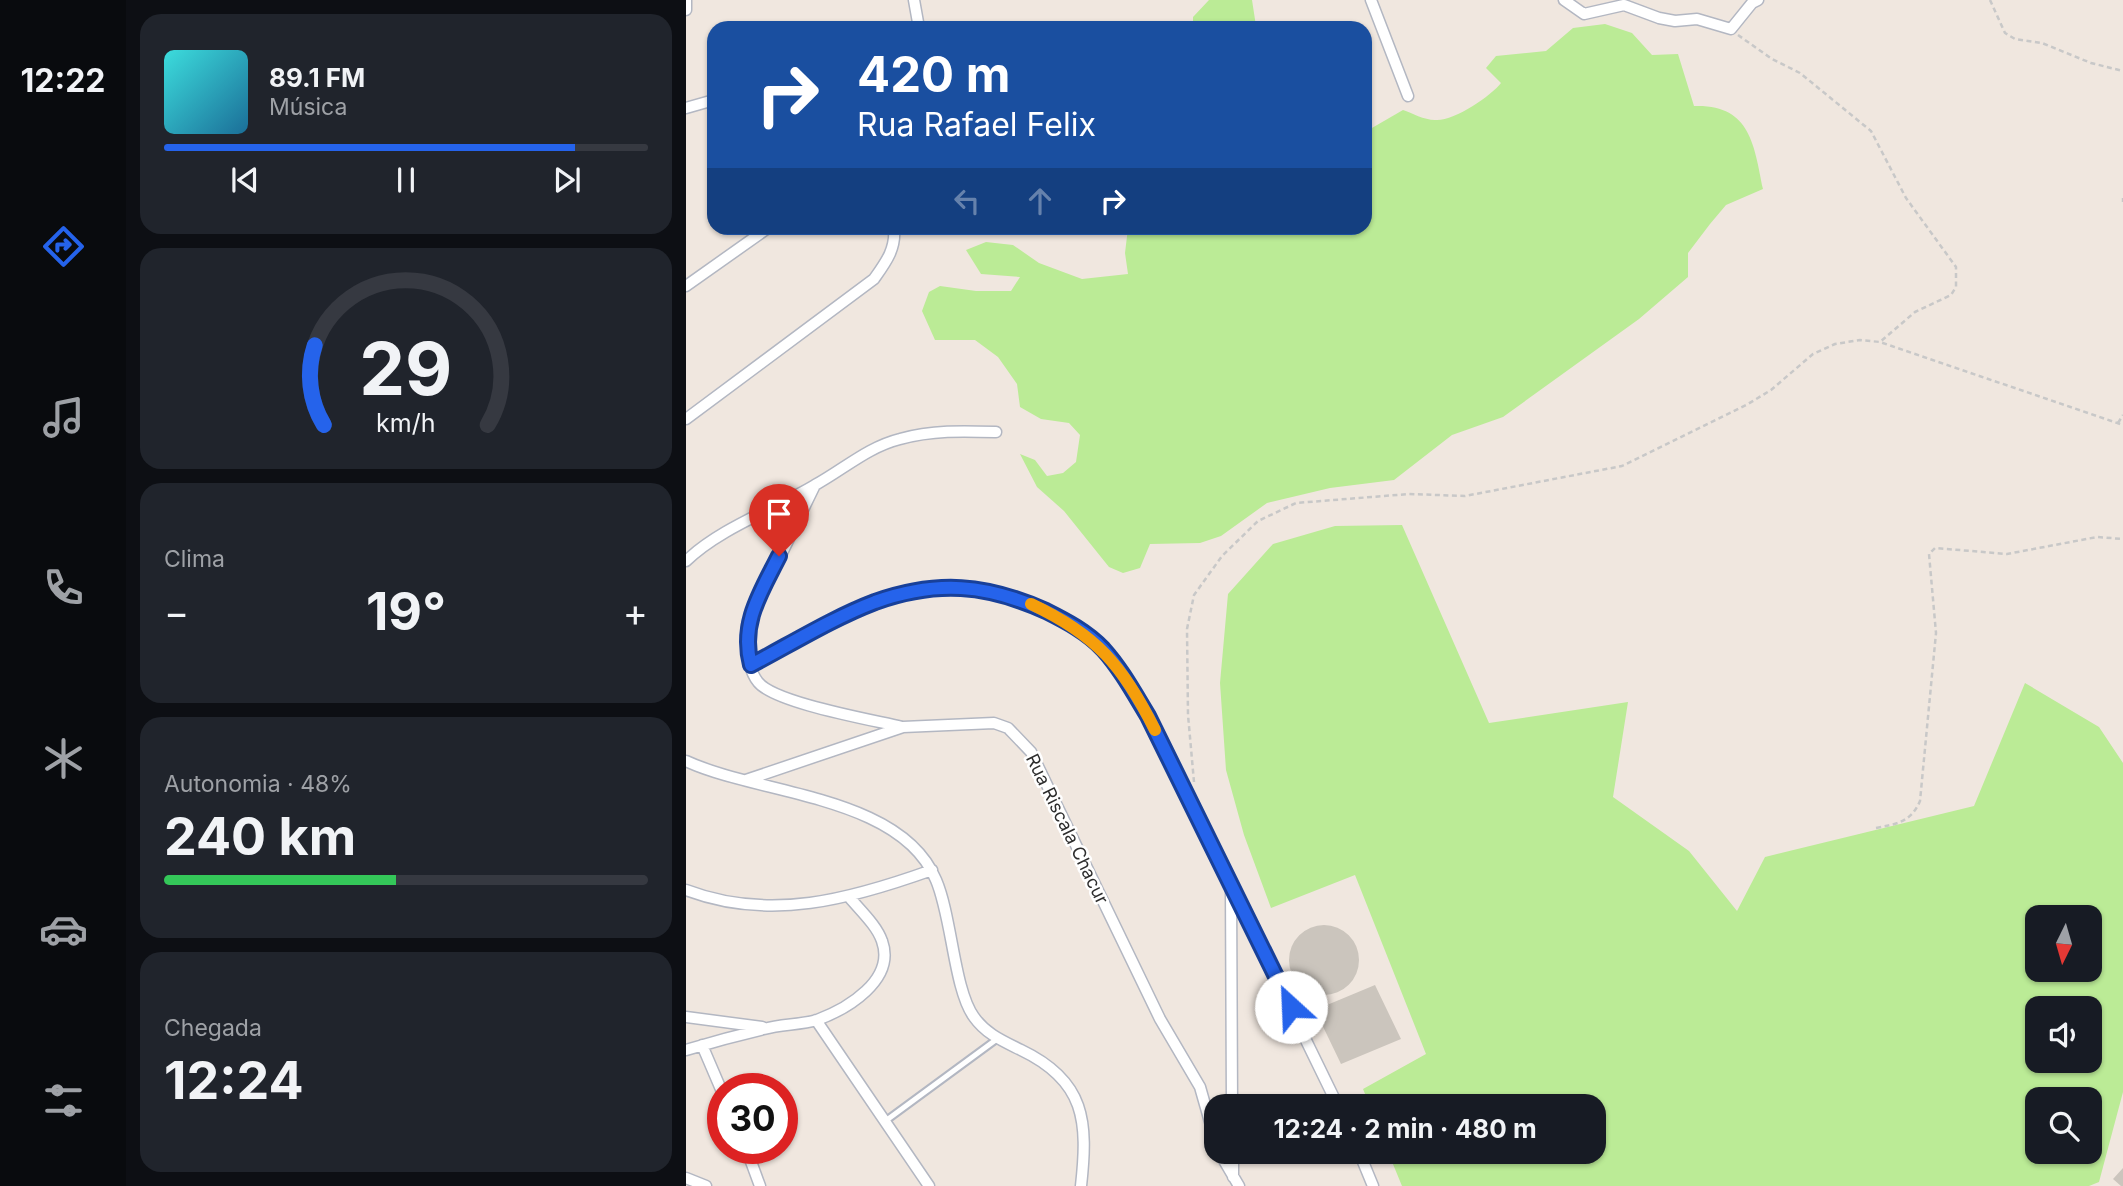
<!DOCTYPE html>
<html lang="pt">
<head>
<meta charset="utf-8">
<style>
	body { margin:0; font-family:Inter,sans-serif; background:#20242c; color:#f1f3f6; height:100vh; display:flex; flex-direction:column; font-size:26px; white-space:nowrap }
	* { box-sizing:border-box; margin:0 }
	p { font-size:23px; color:#9ea1a6 }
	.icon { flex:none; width:38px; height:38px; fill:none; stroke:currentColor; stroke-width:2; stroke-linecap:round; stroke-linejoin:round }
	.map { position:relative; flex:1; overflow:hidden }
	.details { display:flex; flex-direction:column; gap:14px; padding:14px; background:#0d0f14; width:560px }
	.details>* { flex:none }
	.hud { position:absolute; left:21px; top:21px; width:665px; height:214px; border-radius:21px; box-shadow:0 2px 5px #0004; background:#1a4fa0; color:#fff; overflow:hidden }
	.needle { width:46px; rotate:185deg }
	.fabs { position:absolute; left:1339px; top:905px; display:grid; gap:14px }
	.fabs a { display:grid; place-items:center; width:77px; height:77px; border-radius:14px; background:#171b24; box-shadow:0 2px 5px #0004; font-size:35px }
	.speed { position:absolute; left:21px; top:1073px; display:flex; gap:14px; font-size:35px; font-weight:700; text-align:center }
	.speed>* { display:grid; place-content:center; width:91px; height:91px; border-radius:50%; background:#171b24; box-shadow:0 2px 5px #0004; line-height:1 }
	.speed .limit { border:10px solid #d22; background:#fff; color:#111 }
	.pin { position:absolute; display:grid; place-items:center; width:60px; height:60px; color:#fff; margin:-72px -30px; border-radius:50% 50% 50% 0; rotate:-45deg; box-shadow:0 0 7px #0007 }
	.pin .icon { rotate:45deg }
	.me { position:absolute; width:77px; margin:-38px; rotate:335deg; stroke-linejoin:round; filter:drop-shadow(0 0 5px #0008) }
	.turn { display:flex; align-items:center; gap:24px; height:147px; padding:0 35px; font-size:32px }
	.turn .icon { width:91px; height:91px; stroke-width:2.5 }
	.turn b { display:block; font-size:49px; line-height:60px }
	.lanes { display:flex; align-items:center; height:66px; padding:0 35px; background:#0003; justify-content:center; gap:35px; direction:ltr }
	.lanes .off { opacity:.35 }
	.big { font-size:52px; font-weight:700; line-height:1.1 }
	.details .tile { flex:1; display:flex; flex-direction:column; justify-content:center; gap:10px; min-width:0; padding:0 24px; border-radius:21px; background:#20242c }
	.details .dial { align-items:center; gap:0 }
	.dial svg { height:182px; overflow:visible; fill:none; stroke:#363941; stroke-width:7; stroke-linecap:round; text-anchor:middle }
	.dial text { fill:#f1f3f6; stroke:none }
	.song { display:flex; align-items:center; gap:21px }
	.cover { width:84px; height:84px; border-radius:10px; background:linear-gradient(135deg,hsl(180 70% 55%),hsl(200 70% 35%)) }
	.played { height:7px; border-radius:4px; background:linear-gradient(90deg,#2563eb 85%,#363941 85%) }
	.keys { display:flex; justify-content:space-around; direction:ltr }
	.heat { display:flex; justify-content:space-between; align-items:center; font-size:38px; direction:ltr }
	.charge { height:10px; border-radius:5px; background:linear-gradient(90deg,#34c759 48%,#363941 0) }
	.trip { position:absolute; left:518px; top:1094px; width:402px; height:70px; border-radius:21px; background:#171b24; box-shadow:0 2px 5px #0004; font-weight:700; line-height:70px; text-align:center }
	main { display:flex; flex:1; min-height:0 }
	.tab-bar { display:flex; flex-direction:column; width:126px; justify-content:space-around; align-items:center; background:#090b0e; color:#9ea1a6 }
	.tab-bar .icon { width:49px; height:49px }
	.tab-bar .active { color:#2563eb }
	.tab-bar b { font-size:32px; color:#f1f3f6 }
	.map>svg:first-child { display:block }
</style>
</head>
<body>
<main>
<nav class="tab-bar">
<b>12:22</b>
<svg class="icon active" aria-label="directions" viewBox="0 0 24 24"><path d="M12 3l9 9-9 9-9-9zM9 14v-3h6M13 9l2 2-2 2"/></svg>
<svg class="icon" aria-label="music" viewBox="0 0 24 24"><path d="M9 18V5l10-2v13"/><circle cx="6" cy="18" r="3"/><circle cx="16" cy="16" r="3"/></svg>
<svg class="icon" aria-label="phone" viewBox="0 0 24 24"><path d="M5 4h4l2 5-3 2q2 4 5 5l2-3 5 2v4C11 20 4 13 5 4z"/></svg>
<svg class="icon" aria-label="climate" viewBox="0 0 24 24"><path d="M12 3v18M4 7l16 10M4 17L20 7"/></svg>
<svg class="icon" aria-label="car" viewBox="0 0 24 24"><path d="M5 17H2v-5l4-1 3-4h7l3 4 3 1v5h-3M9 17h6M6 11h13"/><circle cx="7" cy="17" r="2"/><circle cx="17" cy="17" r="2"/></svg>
<svg class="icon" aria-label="filters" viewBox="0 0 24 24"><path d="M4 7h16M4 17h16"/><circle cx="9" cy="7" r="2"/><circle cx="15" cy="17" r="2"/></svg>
</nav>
<section class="details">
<div class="tile">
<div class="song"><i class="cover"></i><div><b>89.1 FM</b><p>Música</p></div></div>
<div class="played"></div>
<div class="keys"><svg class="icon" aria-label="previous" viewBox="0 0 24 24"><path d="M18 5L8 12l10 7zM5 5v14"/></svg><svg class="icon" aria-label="pause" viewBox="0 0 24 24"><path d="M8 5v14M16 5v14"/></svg><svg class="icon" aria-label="next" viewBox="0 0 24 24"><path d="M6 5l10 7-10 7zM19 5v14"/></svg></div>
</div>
<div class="tile dial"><svg viewBox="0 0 100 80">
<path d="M14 69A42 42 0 1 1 86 69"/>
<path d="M14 69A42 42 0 0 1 10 34" stroke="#2563eb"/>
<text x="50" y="56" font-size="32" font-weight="700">29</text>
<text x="50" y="72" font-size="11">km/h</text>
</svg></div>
<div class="tile"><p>Clima</p>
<div class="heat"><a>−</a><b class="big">19°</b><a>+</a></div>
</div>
<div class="tile"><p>Autonomia · 48%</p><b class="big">240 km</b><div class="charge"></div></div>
<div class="tile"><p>Chegada</p><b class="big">12:24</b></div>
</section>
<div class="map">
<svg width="1437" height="1186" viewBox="0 0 1437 1186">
	<rect width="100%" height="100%" fill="#f0e7df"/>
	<path fill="#bbeb96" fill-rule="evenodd" d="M523,0H566L570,26L577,28H507V17Z
		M919,24L946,33L966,55L992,54L1008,106C1064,104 1068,144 1077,189L1040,205L1024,224L1002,253V277L953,319L817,417L766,435L708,480L644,488L581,503L535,536L514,543L464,544L454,568L437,573L423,567L378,511L351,487L334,454L349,460L361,476L377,473L390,462L394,435L383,423L355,419L334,407L331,384L312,357L289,340H249L236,311L243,292L254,286L290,291H325L334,277L295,274L280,250L300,242L327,245L353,263L396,279L442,274L439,253L442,228H679V132L717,110C726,113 738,120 749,120C767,122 805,96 815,83L800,68L810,56L860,51L887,28Z
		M716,525L803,723L942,702L927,797L1003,851L1051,911L1079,857L1288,806L1339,683L1413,727L1437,763V1092L1413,1182L1403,1186H716L702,1152H908V1106H684L677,1089L740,1054L669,875L585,908L558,835L540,770L534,683L542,594L587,544L649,526ZM1351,917H1404V970H1351ZM1351,1008H1404V1060H1351ZM1351,1099H1404V1152H1351Z"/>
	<path fill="#cbc5bd" d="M603 960a35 35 0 1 1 70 0a35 35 0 1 1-70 0Z
		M689,985L715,1039L655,1064L629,1010Z
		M1437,1168V1186H1435L1427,1179Z"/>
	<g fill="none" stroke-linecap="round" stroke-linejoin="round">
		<defs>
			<path id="lane" d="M198,1122L311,1039"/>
			<path id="street" d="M228,0L233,28
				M685,0L722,96
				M878,0L898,14L938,5L973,18L989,21L1011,19L1045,29L1066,3L1072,0
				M0,10V0
				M0,108L28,100
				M0,286L82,228
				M0,419L188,279C200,262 210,249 208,228
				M129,485L61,625C60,642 60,667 72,682C88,703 187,720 216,727
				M0,561C34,528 89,509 129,485C158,469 182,447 214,439C246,430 277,431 310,432
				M65,665C105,644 147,618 189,602C250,580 301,584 360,611C380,621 402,632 417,649C435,669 448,693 462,716L652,1106
				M0,761C73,795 215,795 250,880C266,917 268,990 288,1017C300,1034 317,1041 335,1050C400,1081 402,1122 395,1186
				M60,780L217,727L308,723L322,728L345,752L474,1019L514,1087L530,1143
				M545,887L546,1106
				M0,890C84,922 165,899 246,870
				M0,1017L76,1027
				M130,1020L243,1186
				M16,1045L37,1094
				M0,1050C26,1042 52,1035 78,1029C95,1024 114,1025 131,1020C161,1009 210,980 196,941C191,926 175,911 164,898
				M60,1148L74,1186
				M533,1152L553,1186
				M547,1152V1177
				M673,1152L687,1186
				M0,1178L20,1186"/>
		</defs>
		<use href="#lane" stroke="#b3b7c2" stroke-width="9"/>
		<use href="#street" stroke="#b3b7c2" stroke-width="13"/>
		<path stroke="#c8c8c8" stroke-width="2.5" stroke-dasharray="5 3.5" stroke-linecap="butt" d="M1304,0L1319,33L1329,39L1356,43L1405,63L1437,71
			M1052,35L1086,59L1114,73L1185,131L1220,198L1270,267V287L1265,295L1229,312L1194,342
			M1437,198V202
			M1432,423L1437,415
			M508,782L502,715L501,629L508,595L536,556L572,521L610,503L723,494L779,496L936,466L1062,404L1085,390L1127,354L1149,344L1174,340L1194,342L1437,425
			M1190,828C1211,824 1225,822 1234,801L1250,633L1243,554L1249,548L1321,554L1411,537L1437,539"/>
		<use href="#lane" stroke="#fff" stroke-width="5"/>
		<use href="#street" stroke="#fff" stroke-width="10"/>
	</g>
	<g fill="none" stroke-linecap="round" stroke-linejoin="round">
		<defs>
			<path id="route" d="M93,556C75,592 54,623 65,665C105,644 147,618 189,602C251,580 300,584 360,611C380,621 401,632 417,649C435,669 448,693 462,716L605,1007"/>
		</defs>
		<use href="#route" stroke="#184099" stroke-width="18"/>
		<use href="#route" stroke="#2563eb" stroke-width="12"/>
		<path stroke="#f59e0b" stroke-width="12" d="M345,604C411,635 437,666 469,730"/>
	</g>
	<g text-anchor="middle" stroke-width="5" stroke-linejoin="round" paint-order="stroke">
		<g font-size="18" fill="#2d2d2d" stroke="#fff">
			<text transform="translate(381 829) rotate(64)" y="6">Rua Riscala Chacur</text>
		</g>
	</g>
</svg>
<div class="fabs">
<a><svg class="needle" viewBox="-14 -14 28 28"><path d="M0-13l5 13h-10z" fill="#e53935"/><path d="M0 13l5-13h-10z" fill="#9ea1a6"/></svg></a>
<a><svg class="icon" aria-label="sound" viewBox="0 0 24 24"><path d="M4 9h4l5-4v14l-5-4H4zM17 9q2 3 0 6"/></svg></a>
<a><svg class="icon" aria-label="search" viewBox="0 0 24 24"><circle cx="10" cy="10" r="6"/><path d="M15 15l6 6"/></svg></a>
</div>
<div class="speed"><div class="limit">30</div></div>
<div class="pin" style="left:93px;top:556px;background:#d93025"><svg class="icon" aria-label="arrive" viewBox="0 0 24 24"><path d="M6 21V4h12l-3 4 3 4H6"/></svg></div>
<svg class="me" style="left:605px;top:1007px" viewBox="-20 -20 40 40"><circle r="19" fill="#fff"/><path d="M0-13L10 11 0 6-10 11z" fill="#2563eb"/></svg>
<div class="trip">12:24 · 2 min · 480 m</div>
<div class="hud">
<div class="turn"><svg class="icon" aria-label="right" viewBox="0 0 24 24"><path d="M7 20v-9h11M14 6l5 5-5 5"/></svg><div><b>420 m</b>Rua Rafael Felix</div></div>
<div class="lanes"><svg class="icon off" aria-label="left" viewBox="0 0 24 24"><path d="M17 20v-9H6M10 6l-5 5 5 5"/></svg><svg class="icon off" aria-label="ahead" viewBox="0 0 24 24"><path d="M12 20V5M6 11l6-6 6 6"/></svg><svg class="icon" aria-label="right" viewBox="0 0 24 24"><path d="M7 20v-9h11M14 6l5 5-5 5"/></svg></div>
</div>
</div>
</main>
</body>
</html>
